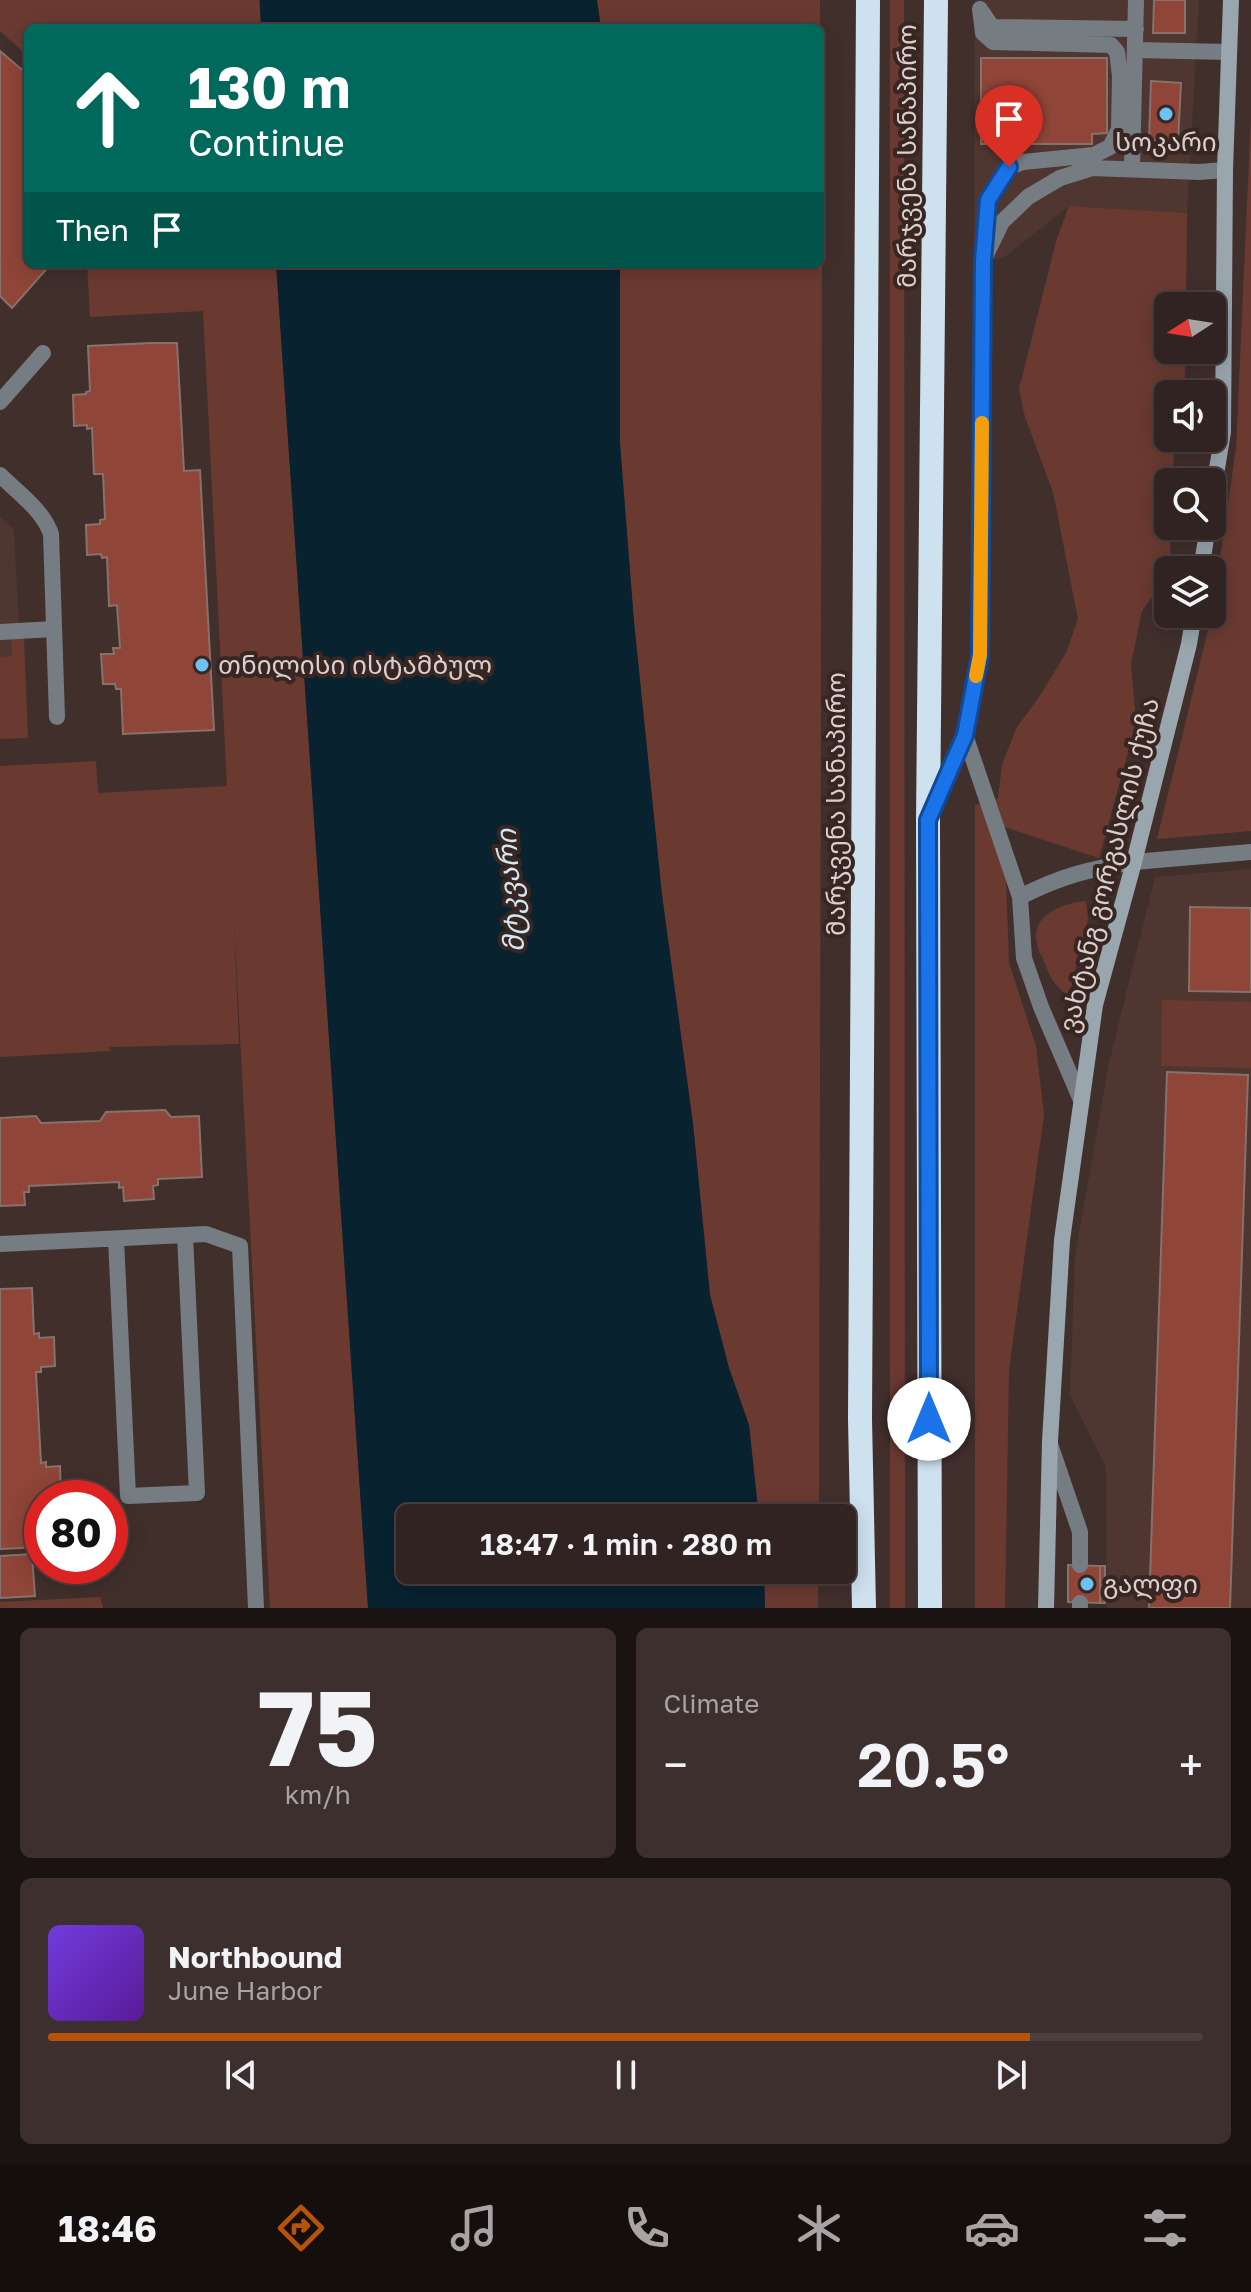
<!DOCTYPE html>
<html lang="en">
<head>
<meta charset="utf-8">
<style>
	body { margin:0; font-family:"Golos Text","Noto Sans Georgian",sans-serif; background:#3d2f2e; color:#f1f3f6; height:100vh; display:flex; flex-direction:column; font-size:30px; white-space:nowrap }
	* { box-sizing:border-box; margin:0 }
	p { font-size:26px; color:#a8a4a5 }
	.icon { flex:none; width:44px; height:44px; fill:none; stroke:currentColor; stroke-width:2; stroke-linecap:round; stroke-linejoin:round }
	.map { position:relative; height:1608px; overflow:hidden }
	.panel { display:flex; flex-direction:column; gap:20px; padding:20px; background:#1b1312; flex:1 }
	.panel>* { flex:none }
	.banner { position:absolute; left:24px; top:24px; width:800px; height:244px; border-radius:12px; box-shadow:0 4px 20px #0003,0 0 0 2px #4c403f; background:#00695c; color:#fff; overflow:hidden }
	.needle { width:52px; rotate:258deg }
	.fabs { position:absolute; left:1154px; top:292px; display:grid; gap:16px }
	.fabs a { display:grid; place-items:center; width:72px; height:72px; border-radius:12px; background:#312321; box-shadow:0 4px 20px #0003,0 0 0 2px #4c403f; font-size:40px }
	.speed { position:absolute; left:24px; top:1480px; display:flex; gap:16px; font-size:40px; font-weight:700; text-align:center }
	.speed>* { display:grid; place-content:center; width:104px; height:104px; border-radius:50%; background:#312321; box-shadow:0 4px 20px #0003,0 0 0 2px #4c403f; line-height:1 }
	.speed .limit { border:12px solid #d22; background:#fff; color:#111 }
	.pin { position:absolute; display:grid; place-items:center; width:68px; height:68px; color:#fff; margin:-82px -34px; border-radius:50% 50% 50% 0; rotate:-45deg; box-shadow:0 0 8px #0007 }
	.pin .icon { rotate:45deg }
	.me { position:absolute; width:88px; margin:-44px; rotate:0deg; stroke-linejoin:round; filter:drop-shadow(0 0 6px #0008) }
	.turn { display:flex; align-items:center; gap:28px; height:168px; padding:0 32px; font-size:36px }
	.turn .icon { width:104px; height:104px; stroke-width:2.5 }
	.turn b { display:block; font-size:56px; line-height:68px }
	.then { display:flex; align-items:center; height:76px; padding:0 32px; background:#0003; gap:16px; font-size:30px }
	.big { font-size:60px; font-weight:600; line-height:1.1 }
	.panel .tile { flex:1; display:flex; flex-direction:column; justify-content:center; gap:12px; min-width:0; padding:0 28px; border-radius:12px; background:#3d2f2e }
	.panel .dial { align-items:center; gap:0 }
	.dial b { font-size:104px; line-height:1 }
	.song { display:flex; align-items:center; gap:24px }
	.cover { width:96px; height:96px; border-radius:12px; background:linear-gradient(135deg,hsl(260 70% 55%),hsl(270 70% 35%)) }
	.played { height:8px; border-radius:4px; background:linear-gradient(90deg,#b45309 85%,#4c403f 85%) }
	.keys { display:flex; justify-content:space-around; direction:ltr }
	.heat { display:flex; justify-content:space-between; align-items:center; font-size:44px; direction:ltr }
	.panel .tiles { flex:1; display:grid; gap:20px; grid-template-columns:1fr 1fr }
	.tile:last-child { grid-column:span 2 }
	.trip { position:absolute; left:396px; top:1504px; width:460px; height:80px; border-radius:12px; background:#312321; box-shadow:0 4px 20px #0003,0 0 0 2px #4c403f; font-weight:600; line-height:80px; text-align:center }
	.menu { display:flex; height:128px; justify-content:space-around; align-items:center; background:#140e0d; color:#a8a4a5 }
	.menu .icon { width:56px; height:56px }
	.menu .active { color:#b45309 }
	.menu b { font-size:36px; color:#f1f3f6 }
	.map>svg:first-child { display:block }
</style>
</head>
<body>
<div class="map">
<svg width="1251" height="1608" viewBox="0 0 1251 1608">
	<rect width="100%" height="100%" fill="#412f2c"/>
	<path fill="#4f3631" d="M975,0H1199L1187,213L1069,206L1002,259L974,260Z
		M0,517L14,529L24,729L0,730Z
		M1251,869V1608H1107L1106,1467L1070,1395L1075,1256L1109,1063L1155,877Z"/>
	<path fill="#6a3a31" d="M0,0H259L261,28H28V56L0,31Z
		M597,0H820L822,221L819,1518H759L749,1425L729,1368L710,1295L693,1124L662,895L634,622L620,444V264H820V28H601Z
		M890,0H904L905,1608H890Z
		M1251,117V831L1157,839L1212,614L1236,448Z
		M1069,206L1187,213L1186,306H1168V350H1186L1184,394H1168V438H1176L1171,482H1168L1171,570H1168V575L1142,611L1131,664L1136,723L1099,858L1004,827L1009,963L1036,1046L1044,1115L1009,1369L1005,1608H975V805L998,799L1002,764L1017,727L1037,700L1066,653L1078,619L1053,492L1025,417L1019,389L1057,238Z
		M87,264H276L368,1608H270L234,921L239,1044L110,1047V1051L0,1057V766L96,761L98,793L227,786L203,311L90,317Z
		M24,638L28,738L0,739V657L12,656L11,639Z
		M1086,901L1088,919L1069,996C1054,985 1050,978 1044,961C1042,956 1038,950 1037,944C1030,914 1064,903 1086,901Z
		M1162,1000L1251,1002V1068L1161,1066Z
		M764,1570H818V1608H765Z
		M100,1597L103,1608H0V1602Z"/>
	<path fill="#082230" d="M260,0H597L601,28H261Z
		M276,264H620V444L634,622L662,895L693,1124L710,1295L729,1368L749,1425L759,1518H410V1570H764L765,1608H368Z"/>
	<path fill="#8f4538" stroke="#86716c" stroke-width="2" d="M1154,0H1185V33H1153Z
		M0,51L28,75V264H51L12,308L0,296Z
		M981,58H1107V133L1092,134V144H981Z
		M1151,81L1181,83L1178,141L1149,140Z
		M151,343H177L184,471L200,470L214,730L123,734L121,689H116L115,684H103L101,654H114L113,648H120L117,605L109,606L107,557L102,558L101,554L87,555L86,525L100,524V520L105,519L103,474H94L92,428L87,429V425L74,426L73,395L86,394V392L90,391L88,346Z
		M1190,907L1251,908V992L1189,991Z
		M1167,1072L1248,1075L1230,1608H1149Z
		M165,1110L171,1117L199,1116L202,1177L158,1179V1185L153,1186L154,1199L124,1201L123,1187L119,1188V1182L29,1186V1192H24L25,1205L0,1206V1118L36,1116L41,1123L100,1121L106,1112Z
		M32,1288L34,1334L39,1333V1338L54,1337L55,1366L41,1367V1372H36L41,1463L46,1462V1467L60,1466L61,1497L42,1498V1547L0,1549V1289Z
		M32,1554L35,1596L0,1598V1556Z
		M1068,1565L1100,1566V1603L1068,1602Z
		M1100,1566H1105V1603H1100Z"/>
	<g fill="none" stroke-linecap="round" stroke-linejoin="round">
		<path stroke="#757d82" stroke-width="16" d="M980,9L983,33L993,42L1111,45L1117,52L1120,76L1119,129L1110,147L1094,155L1023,162L1009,167L988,200L983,252
			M982,12L992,27L1136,29
			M1135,50L1229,52
			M1132,168L1136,0
			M0,402L43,353
			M0,475C18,493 43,510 51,534L57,717
			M0,632L54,629
			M965,735L1020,897
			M932,812L965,735L980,655L983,261L1002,222L1028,197L1060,178L1092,168L1199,172L1225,170
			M1081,1100L1041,1007L1024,958L1020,897C1061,876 1089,869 1134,862
			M116,1239L128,1496L197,1493L185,1235
			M0,1244L206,1234L240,1246L256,1608
			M1050,1444L1080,1532V1565
			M1080,1603V1608"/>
		<path stroke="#757d82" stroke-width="16" d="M1134,862L1251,852"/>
		<path stroke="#99a6ae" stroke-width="16" d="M1212,499L1223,432L1225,170L1231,0
			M1201,570L1208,526
			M1046,1608L1050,1441L1062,1240L1095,1005L1134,862L1189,644L1194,614"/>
		<path stroke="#cee1ee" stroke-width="24" d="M864,1608L860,1419L868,0
			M930,1608L928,820L936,0"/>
	</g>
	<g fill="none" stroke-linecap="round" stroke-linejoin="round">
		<defs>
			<path id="route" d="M929,1419L928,820L965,735L980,655L983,261L988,200L1009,167"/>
		</defs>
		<use href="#route" stroke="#114b97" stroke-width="20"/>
		<use href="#route" stroke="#1a73e8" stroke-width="14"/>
		<path stroke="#f59e0b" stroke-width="14" d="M976,676L980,655L982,423"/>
	</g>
	<g fill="#6ec2f3" stroke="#372622" stroke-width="3">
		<circle cx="1166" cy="114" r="8"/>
		<circle cx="202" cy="665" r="8"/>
		<circle cx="1087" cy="1584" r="8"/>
	</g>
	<g text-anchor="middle" stroke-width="8" stroke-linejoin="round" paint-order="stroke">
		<g font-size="26" fill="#dacfcc" stroke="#372622" text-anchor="start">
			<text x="1166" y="151" text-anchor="middle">სოკარი</text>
			<text x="218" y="674">თნილისი ისტამბულ</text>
			<text x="1103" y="1593">გალფი</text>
		</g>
		<g font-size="26" fill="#dacfcc" stroke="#372622">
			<text transform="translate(907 156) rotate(-90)" y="9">მარჯვენა სანაპირო</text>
			<text transform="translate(836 804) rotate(-90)" y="9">მარჯვენა სანაპირო</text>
			<text transform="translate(1109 865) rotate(-76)" y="9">ვახტანგ გორგასლის ქუჩა</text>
		</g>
		<g font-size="28" font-style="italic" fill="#d4e7f3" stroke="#372622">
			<text transform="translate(510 891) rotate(-94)" y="10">მტკვარი</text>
		</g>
	</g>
</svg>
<div class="fabs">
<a><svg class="needle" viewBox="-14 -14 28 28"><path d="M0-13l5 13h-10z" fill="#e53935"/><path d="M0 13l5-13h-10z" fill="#a8a4a5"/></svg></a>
<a><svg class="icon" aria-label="sound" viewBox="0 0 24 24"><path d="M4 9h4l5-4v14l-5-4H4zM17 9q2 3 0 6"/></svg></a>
<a><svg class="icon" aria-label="search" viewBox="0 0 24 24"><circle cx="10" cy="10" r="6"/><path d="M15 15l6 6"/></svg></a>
<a><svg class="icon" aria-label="layers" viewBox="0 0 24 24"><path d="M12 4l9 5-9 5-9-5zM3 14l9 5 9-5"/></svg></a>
</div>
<div class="speed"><div class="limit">80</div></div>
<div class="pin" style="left:1009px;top:167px;background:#d93025"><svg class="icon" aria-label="arrive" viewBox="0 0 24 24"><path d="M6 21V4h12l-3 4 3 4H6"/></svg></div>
<svg class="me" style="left:929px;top:1419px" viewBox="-20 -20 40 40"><circle r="19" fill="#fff"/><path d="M0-13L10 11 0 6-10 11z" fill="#1a73e8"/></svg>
<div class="trip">18:47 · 1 min · 280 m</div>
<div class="banner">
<div class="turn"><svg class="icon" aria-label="ahead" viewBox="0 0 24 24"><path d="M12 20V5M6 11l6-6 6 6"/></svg><div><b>130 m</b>Continue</div></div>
<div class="then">Then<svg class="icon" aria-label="arrive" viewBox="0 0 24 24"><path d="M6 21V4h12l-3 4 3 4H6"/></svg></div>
</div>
</div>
<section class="panel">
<div class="tiles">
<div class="tile dial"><b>75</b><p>km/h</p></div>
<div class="tile"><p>Climate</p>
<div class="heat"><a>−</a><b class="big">20.5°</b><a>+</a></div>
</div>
<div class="tile">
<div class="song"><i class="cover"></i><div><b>Northbound</b><p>June Harbor</p></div></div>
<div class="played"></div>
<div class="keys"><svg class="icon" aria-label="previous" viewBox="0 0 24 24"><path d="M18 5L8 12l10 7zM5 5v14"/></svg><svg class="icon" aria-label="pause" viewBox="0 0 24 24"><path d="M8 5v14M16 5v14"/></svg><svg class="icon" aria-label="next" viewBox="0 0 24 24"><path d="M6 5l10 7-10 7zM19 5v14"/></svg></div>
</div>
</div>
</section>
<nav class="menu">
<b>18:46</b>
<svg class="icon active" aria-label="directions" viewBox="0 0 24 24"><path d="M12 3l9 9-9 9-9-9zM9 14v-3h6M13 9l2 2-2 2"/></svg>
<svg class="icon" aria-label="music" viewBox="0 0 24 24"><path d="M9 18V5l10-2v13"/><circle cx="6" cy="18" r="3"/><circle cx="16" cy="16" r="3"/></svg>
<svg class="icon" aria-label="phone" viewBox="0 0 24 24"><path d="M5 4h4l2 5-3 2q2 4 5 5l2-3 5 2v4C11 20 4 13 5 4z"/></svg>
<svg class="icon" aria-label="climate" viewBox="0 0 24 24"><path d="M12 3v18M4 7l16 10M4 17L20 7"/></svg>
<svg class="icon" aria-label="car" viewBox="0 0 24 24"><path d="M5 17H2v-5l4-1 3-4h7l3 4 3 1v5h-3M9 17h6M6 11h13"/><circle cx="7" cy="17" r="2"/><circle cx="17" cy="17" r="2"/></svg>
<svg class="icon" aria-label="filters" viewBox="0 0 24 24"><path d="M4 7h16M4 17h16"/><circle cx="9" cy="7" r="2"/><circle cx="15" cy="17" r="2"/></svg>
</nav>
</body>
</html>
